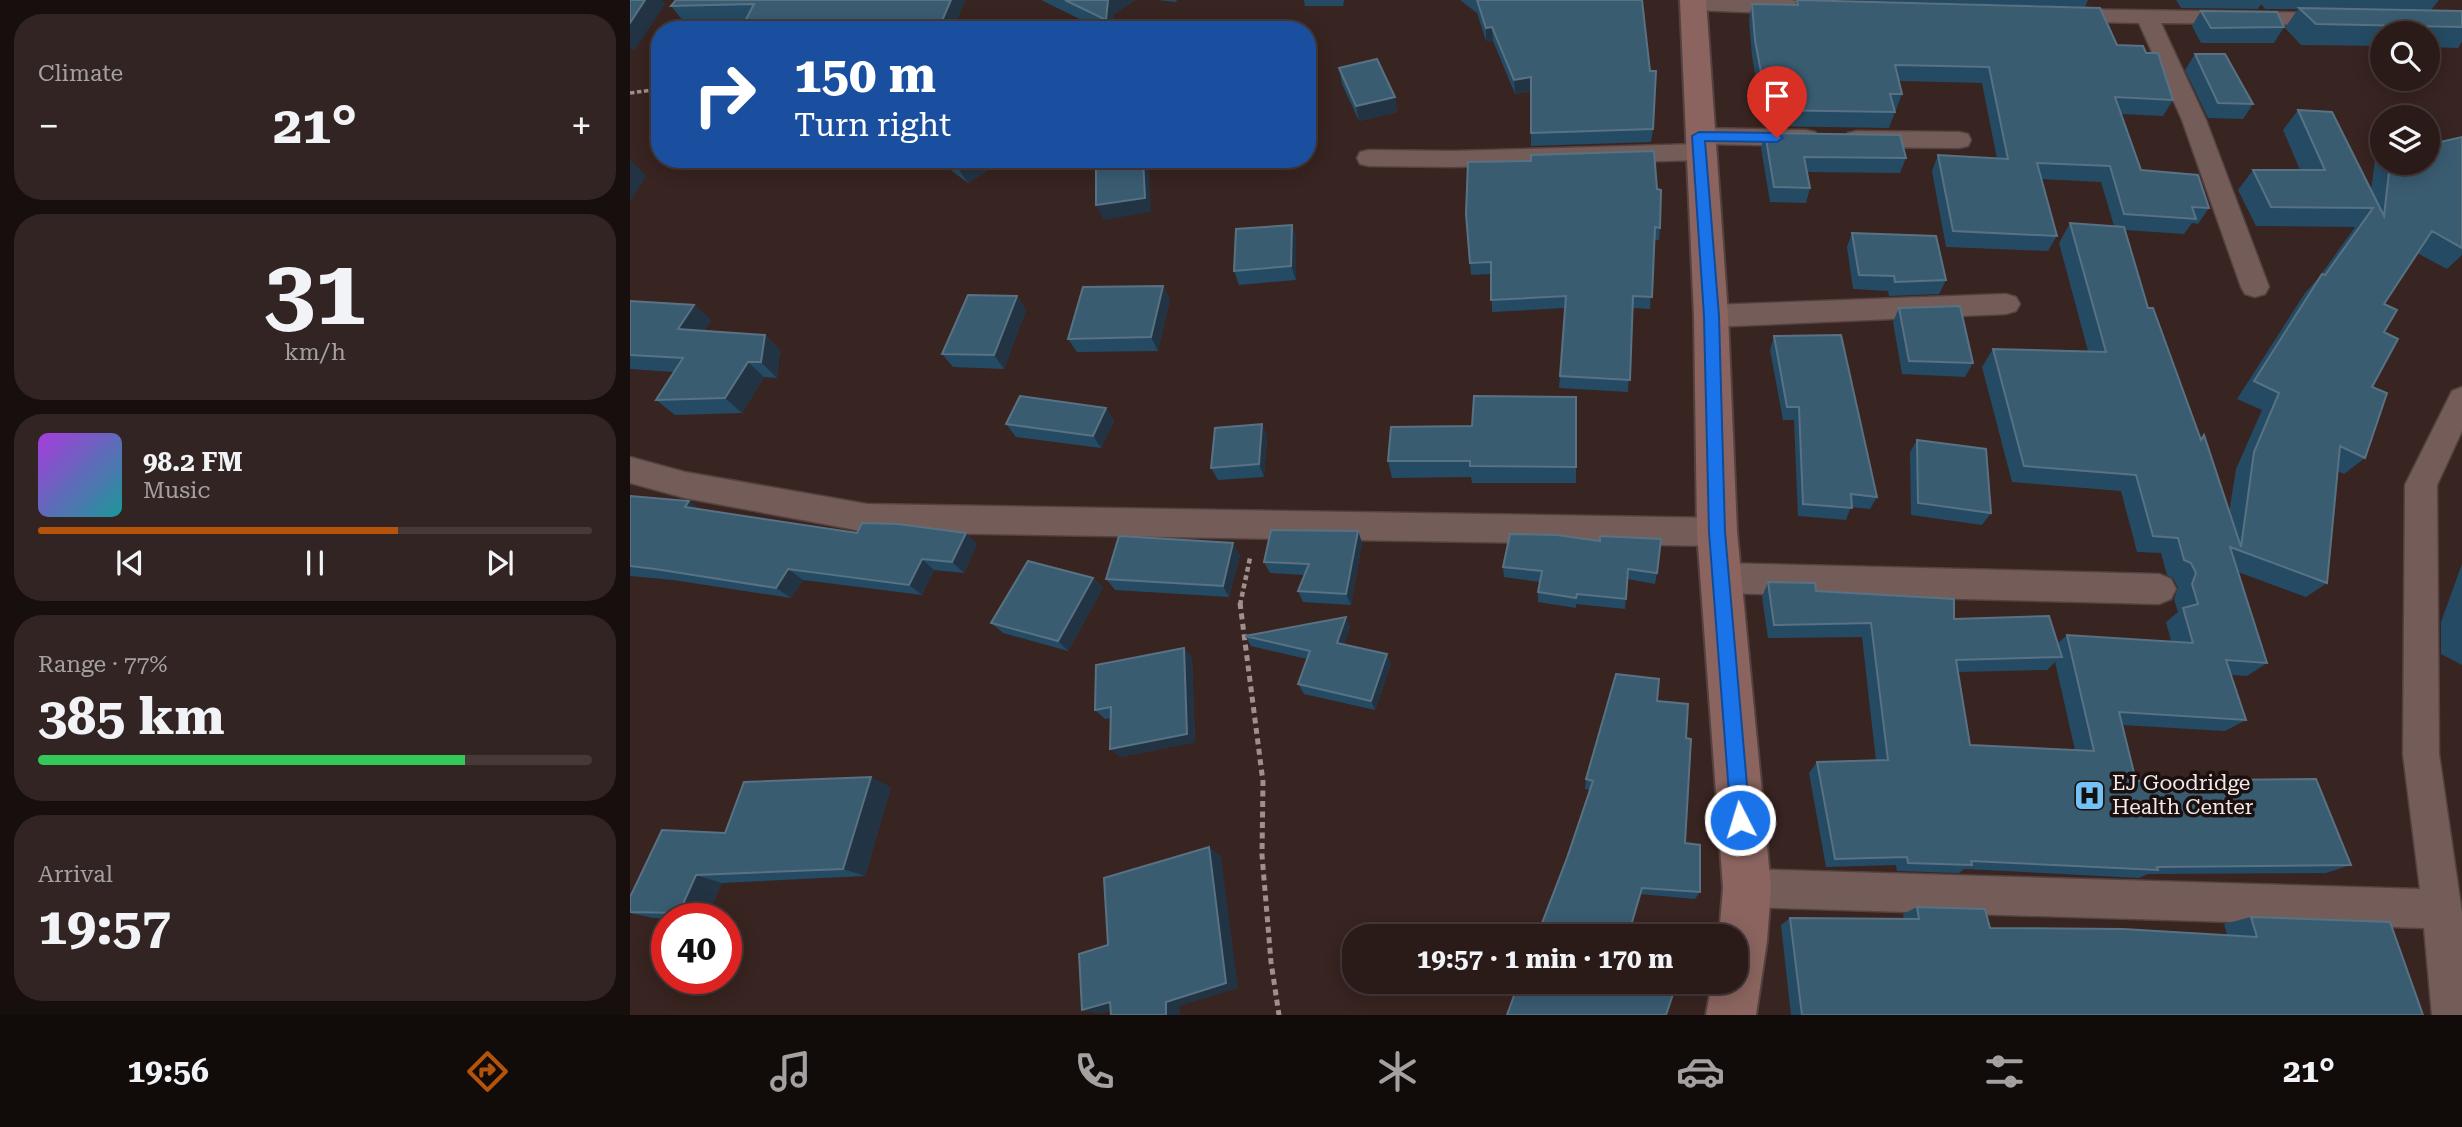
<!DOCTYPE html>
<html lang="en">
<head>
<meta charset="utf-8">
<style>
	body { margin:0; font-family:"Roboto Serif",serif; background:#322422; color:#f1f3f6; height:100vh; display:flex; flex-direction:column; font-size:26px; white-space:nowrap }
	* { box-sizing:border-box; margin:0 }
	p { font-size:23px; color:#a5a1a2 }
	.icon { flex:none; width:38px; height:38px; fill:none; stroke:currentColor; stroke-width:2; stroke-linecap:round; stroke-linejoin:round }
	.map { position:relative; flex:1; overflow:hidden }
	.sheet { display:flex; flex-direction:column; gap:14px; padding:14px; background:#170f0e; width:630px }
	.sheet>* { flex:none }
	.hud { position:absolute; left:21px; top:21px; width:665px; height:147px; border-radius:28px; box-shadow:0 4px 18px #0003,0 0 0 2px #463938; background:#1a4fa0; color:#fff; overflow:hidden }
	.buttons { position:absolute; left:1740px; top:21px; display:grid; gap:14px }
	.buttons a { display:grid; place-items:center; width:70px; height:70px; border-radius:50%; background:#2a1b19; box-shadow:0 4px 18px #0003,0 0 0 2px #463938; font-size:35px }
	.speed { position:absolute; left:21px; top:903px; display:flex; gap:14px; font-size:35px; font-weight:700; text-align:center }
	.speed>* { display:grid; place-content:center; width:91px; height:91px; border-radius:50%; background:#2a1b19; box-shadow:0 4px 18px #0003,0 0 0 2px #463938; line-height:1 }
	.speed .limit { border:10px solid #d22; background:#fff; color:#111 }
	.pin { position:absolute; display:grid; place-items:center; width:60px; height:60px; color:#fff; margin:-72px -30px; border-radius:50% 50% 50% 0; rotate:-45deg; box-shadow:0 0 7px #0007 }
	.pin .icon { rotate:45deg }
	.me { position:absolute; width:77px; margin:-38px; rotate:355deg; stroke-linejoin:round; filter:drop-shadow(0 0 5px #0008) }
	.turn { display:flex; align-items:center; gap:24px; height:147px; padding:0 28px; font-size:32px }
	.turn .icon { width:91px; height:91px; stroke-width:2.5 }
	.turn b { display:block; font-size:49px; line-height:60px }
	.big { font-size:52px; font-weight:700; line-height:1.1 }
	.sheet .card { flex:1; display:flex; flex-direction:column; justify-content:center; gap:10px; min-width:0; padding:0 24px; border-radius:28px; background:#322422 }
	.sheet .dial { align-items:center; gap:0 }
	.dial b { font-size:91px; line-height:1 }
	.song { display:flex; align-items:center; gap:21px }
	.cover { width:84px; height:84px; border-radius:10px; background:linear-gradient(135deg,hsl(280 70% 55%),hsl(180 70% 35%)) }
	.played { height:7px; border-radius:4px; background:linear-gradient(90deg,#b45309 65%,#463938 65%) }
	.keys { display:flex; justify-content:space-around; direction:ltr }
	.heat { display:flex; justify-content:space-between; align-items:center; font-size:38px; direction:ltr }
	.charge { height:10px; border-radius:5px; background:linear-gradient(90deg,#34c759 77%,#463938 0) }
	.trip { position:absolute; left:712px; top:924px; width:406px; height:70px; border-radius:28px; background:#2a1b19; box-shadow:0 4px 18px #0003,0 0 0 2px #463938; font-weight:700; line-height:70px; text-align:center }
	.tabs { display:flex; height:112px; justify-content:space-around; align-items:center; background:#110b0a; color:#a5a1a2 }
	.tabs .icon { width:49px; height:49px }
	.tabs .active { color:#b45309 }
	.tabs b { font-size:32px; color:#f1f3f6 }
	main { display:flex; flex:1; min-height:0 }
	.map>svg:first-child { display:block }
</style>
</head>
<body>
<main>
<section class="sheet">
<div class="card"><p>Climate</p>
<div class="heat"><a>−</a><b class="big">21°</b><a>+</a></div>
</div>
<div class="card dial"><b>31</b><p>km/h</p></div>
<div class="card">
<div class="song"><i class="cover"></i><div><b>98.2 FM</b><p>Music</p></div></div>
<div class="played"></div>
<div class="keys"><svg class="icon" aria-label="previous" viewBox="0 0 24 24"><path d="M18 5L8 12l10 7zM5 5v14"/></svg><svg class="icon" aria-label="pause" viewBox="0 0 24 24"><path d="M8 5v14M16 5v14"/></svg><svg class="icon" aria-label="next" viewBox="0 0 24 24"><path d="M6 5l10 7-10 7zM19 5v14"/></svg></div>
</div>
<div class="card"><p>Range · 77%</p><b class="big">385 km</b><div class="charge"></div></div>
<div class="card"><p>Arrival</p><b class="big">19:57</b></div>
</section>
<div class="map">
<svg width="1832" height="1015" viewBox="0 0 1832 1015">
	<rect width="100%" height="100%" fill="#382421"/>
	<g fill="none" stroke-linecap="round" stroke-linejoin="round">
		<defs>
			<path id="street" d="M1054,0H1162L1170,2L1173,7L1170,12L1162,14L1063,10L1055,8L1052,3Z
				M1431,9L1713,13L1716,18L1713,23L1705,25L1531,23L1576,120L1639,287L1635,294L1625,297L1615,294L1611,287L1552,120L1509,23L1423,21L1420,16L1423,11Z
				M1069,128L1176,130L1185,132L1188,138L1185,144L1176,146L1073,144L1080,146L1083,152L1080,158L1071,160L823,167L739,166L730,164L727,158L730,152L739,150L823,151L1067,144L1060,142L1057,136L1060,130Z
				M1227,131L1329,132L1338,134L1341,140L1338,146L1329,148L1227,147L1218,145L1215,139L1218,133Z
				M1376,294L1386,297L1390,304L1386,311L1376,314L1081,327L1071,323L1067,316L1071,309L1081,305Z
				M1832,387V431L1807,485L1809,754L1832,913V1015H1802L1794,928L1117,907L1103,902L1098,888L1103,874L1117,869L1790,889L1773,754L1775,485L1822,391Z
				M0,457L55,472L237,504L1087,518L1098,522L1103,532L1098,542L1087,546L237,532L55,498L0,483Z
				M1090,563L1529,574L1541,579L1546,589L1541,599L1529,604L1090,593L1078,588L1074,578L1078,568Z"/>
			<path id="secondary" d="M1050,0H1076L1098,316L1107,532L1141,888L1137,941L1126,1015H1076L1082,982H1106V936H1089L1093,888L1067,532L1064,316Z"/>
		</defs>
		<use href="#street" stroke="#534240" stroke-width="3"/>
		<use href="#secondary" stroke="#534240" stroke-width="4"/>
		<path stroke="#a08f8d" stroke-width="3.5" stroke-dasharray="4.5 2.5" stroke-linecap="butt" d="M0,93L30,89"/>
		<path stroke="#a08f8d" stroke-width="4.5" stroke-dasharray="5 3.5" stroke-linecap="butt" d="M610,605L620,558"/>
		<path stroke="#a08f8d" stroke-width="5" stroke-dasharray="6 4.5" stroke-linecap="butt" d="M610,603L633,782L632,855L641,962L649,1015"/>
		<use href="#street" fill="#745c59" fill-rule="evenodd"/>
		<use href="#secondary" fill="#8b645f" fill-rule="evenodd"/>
	</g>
	<path fill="#244b63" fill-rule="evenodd" d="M335,0L323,30H112L116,19L53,21L41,6Z
		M411,0H505L484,14L482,30H472Z
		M528,0H547L546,2Z
		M674,0H714L713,6H675Z
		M830,0H1012L1023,129L1021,142L901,146V91L885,94L863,41H856L847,13Z
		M1167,0L1487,45L1516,53L1543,100L1533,116L1491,114L1511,170L1579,208L1568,224L1562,223L1554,234L1495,230L1518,308L1571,438L1574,435L1599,513L1606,469L1632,410L1607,399L1675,293L1690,276L1725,227L1626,226L1608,190L1623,170H1670L1653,130L1668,110L1741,190L1745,160L1752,152V163H1797L1832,137V255L1817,269L1787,253L1754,304V332L1742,387L1735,458L1714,474L1708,471L1697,583L1676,597L1608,572L1637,663L1617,676L1601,675L1616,720L1595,731L1492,725L1506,781L1721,865L1696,873L1518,874L1509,878L1334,869L1329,873L1267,871L1266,865L1196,867L1179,773L1187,762L1246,761L1232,637L1138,638L1132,597L1138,582L1324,619L1428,643L1437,635L1541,641L1536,622L1548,612L1544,599L1548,588L1543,578L1537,575L1531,553L1507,552L1491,491L1382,482L1352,367L1363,349L1458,351L1429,243L1440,223L1484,226L1471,182L1411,179L1427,236L1418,251L1316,247L1302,171L1308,155L1367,159L1352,83L1269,81L1272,94L1266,110H1264L1265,112L1259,128L1134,126L1122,56L1119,20L1122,4L1165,5ZM1425,662L1445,750L1340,745L1328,672L1417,670Z
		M1206,0H1458L1455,7Z
		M1546,0H1809L1801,10L1832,11V42L1828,48L1797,47V33H1752V46L1671,45L1655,28L1668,9H1635L1631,4L1628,9L1551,8Z
		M1571,11L1654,27L1644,43H1571L1562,26Z
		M1565,54L1623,104L1613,119L1578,118L1555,70Z
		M709,68L765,97L767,112L729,121L712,84Z
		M1135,133L1276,158L1270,173L1177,172L1180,188L1176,203L1140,202L1131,148Z
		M306,159H375L338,183Z
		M836,214L1030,228L1029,240H1024L1020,309L1003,308L998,392L929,388L935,308L862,312L861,274L841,275Z
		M662,225L666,239V280L609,285L604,271Z
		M1222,233L1316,280L1309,294L1259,296L1258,291L1223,289L1217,247Z
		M533,286L540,300L528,351L447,352L438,339Z
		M387,296L396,310L374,369L323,367L312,354Z
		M0,301L64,305L81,320L74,331L135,335L150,350L147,378L134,377L112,413L45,415L26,400L44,372L0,369Z
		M1269,308L1343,363L1335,377L1272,374L1263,322Z
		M1144,336L1247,497L1240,509L1221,507L1216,520L1168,516L1164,420H1153L1140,350Z
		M476,408L484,421L471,448L386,437L376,424Z
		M632,424L637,437L634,477L588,480L581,468Z
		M761,427L946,467V483H842L841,477L762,478L758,461Z
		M1287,440L1361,513L1352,525L1281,515L1280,452Z
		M0,496L71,509L227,533H336L347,544L334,573L304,570L292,595L173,580L161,598L43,580L0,576Z
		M728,531L732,543L721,605L673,602L668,591L674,575L640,573L634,562Z
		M880,534L1027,573L1025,584L997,579L995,609L946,604V608L908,602V592L910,582L874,577L873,567Z
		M610,555L599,597L485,590L476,579Z
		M1832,564V665L1811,654V622Z
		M463,578L473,588L438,651L373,633L361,623Z
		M720,627L714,644L761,664L745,710L674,694L668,684L677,659L621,646L615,636Z
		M554,648L562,658L565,742L490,757L481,718L475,719L465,710Z
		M1027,701L1056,738L1055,843L1070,892L1065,899L1010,894L937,858L960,790L955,789L956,779Z
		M261,787L235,876L92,883L76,919L23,918L0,913V897L95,833Z
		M1287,907L1360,928L1597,935L1594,924L1621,917L1793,1015H1161L1151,925L1160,918L1274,919L1273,914Z"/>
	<path fill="#223443" d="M15,0H32L35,4L4,51L0,46V23Z
		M321,0H335L323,30H308Z
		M478,0H505L484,14L482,30H480L476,20Z
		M862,27L863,41H856V28Z
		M901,77V91L885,94L884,80Z
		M765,97L767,112L729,121L726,106Z
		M0,159L16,176L0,202Z
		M342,159H375L338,183L328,168Z
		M513,159H516L519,167L521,212L474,220L466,205Z
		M662,225L666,239V280L661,266Z
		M533,286L540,300L528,351L521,337Z
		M387,296L396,310L374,369L364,355Z
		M64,305L81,320L65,345L48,329Z
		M135,335L150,350L147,378L131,362Z
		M118,362L134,377L112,413L95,398Z
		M476,408L484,421L471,448L463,436Z
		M632,424L637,437L634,477L629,464Z
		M59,501L75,512L55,507Z
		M728,531L732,543L721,605L716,594Z
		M336,533L347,544L334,573L322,562Z
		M603,543L610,555L599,597L593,586Z
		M292,559L304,570L292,595L279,585Z
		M158,569L173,580L161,598L146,588Z
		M463,578L473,588L438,651L428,641Z
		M716,617L720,627L711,653L707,643Z
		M554,648L562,658L565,742L490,757L480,749Z
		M757,654L761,664L745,710L741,701Z
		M241,777L261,787L235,876L213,869Z
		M579,847L591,856L608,988L550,1006V1015H536V1002Z
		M66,875L92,883L76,919L49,913Z
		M480,1002L496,1006L469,1014L452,1010Z"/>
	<path fill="#3a5c71" stroke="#587283" stroke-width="2" d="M0,0H15L0,23Z
		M46,0H321L308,30H160L162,27L111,29L124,4L41,6Z
		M435,0H478L476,20Z
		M847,0H1012L1020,71H1026L1023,129L901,133V77L884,80L862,27L856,28Z
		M1167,0L1470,8L1487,45L1513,46L1516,53H1528L1543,100L1485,97L1511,170L1568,175L1579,208L1562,207L1566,219L1494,214L1480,166L1407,163L1427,236L1323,231L1308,155L1378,159L1359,67L1265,65L1272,94H1260L1265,112L1138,110L1125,40L1122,4L1168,5Z
		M1669,8L1832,11V27L1686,24Z
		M1571,11L1647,12L1654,27L1581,28Z
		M1565,54H1595L1623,104L1588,103Z
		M747,59L765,97L726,106L709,68Z
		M1668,110L1702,112L1754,216L1760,163H1797V145L1832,137V248L1802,231L1754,304L1767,310L1754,332L1768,339L1742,387L1757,393L1735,458L1710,446L1697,583L1600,547L1637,663L1596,660L1616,720L1489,712L1506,781L1686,779L1721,865L1527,867L1528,870L1341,861L1342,865L1278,863L1277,857L1205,859L1187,762L1258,760L1241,623L1144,625L1138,582L1185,583L1186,591L1324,599V619L1419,616L1432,657L1326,660L1340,745L1464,751L1437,635L1563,643L1553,608L1568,604L1562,584L1566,573L1561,563L1554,560L1548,538L1523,536L1506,475L1394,466L1363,349L1476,352L1440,223L1494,227L1518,308H1523L1571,440L1574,435L1611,547L1624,452L1649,393L1624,381L1692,274L1695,275L1743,208L1641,207L1623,170H1695Z
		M1135,133L1270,135L1276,158L1174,157L1180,188L1144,187Z
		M1024,151L1027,189L1031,190L1030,228L1025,227L1022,297L1003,296L1000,380L930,376L936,296L861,300V262L840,263L836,214L838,162L901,161V155Z
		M317,159H342L328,168Z
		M466,159H513L515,198L466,205Z
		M662,225L661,266L604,271L606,229Z
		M1222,233L1306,236L1316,280L1265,282L1264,276L1229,275Z
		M533,286L521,337L438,339L453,287Z
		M338,295L387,296L364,355L312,354Z
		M0,301L64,305L48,329L135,335L131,362H118L95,398L26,400L53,358L0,355Z
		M1330,306L1343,363L1279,361L1269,308Z
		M1211,335L1247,497L1221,494L1222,508L1173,504L1169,407H1157L1144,336Z
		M390,396L476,408L463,436L376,424Z
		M844,396L946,397V467L840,466V461H758L761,427L842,426Z
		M632,424L629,464L581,468L585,428Z
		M1287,440L1356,449L1361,513L1288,503Z
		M0,496L59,501L55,507L227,533L232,523L268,524L336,533L322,562L292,559L279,585L158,569L146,588L25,569L0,566Z
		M641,530L728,531L716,594L668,591L679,564L634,562Z
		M880,534L927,535L970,541V536L1031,539L1027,573L998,569L996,599L947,594L946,598L908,592L912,571L873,567Z
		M489,536L603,543L593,586L476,579Z
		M398,561L463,578L428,641L361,623Z
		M716,617L707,643L757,654L741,701L668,684L680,651L615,636Z
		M554,648L557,734L480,749L481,707L465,710L466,665Z
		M986,674L1029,679L1027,701L1058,704L1056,738L1061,739L1055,843L1070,845V892L1012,888L998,936H907L937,858L963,781L956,779Z
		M241,777L213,869L66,875L49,913L0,912V897L32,830L95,833L114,782Z
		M579,847L596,983L536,1002V1015H481L480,1002L452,1010L449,954L478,945L474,878Z
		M1287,907L1355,909L1360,928L1493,929L1627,937L1621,917L1760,922L1793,1015H1172L1160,918L1289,919Z
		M889,982H1047L1036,1015H877Z"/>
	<path fill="#1a73e8" stroke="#114b97" stroke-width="2" d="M1069,132L1147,133L1153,138L1147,142L1075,141L1089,316L1095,532L1120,820L1117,827L1110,829L1104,827L1101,820L1079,532L1074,316L1062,136Z"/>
	<defs>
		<symbol id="hospital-square" viewBox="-11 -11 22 22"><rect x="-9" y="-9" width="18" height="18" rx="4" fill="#73c1f5" stroke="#19100f"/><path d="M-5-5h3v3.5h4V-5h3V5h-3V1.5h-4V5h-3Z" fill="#111"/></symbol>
	</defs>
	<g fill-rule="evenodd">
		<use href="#hospital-square" x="1442" y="778" width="35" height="35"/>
	</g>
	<g text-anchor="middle" stroke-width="7" stroke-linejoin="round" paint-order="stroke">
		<g font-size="21" fill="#f6e8e6" stroke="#19100f" text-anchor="start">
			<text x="1482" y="790">EJ Goodridge<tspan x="1482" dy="24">Health Center</tspan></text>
		</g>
	</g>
</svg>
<div class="buttons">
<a><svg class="icon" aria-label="search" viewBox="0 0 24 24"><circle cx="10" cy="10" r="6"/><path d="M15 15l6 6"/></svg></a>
<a><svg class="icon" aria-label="layers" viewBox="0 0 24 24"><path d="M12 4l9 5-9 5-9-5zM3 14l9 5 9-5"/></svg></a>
</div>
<div class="speed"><div class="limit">40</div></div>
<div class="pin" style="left:1147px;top:138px;background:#d93025"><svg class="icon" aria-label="arrive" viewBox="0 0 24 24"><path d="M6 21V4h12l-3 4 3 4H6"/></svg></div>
<svg class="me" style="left:1110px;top:820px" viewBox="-20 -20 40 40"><circle r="17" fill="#1a73e8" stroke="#fff" stroke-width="3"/><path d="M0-11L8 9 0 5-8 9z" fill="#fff"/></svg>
<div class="trip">19:57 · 1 min · 170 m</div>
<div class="hud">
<div class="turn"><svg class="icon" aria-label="right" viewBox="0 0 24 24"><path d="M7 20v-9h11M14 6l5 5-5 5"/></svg><div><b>150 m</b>Turn right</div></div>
</div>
</div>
</main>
<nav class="tabs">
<b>19:56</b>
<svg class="icon active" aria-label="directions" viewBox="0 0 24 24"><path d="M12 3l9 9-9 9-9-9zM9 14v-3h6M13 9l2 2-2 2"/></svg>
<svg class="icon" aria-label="music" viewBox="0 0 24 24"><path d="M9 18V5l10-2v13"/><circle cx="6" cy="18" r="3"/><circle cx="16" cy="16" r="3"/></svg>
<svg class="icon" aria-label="phone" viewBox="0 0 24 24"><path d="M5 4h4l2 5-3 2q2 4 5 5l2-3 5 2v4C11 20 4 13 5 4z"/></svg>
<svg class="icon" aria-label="climate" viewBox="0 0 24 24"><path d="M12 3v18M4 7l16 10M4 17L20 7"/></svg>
<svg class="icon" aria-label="car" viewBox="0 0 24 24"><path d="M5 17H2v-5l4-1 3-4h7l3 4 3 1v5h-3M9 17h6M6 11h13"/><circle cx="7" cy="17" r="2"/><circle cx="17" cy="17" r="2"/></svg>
<svg class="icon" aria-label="filters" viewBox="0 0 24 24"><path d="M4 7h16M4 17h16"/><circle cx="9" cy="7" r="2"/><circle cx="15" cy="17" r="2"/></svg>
<b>21°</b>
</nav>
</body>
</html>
